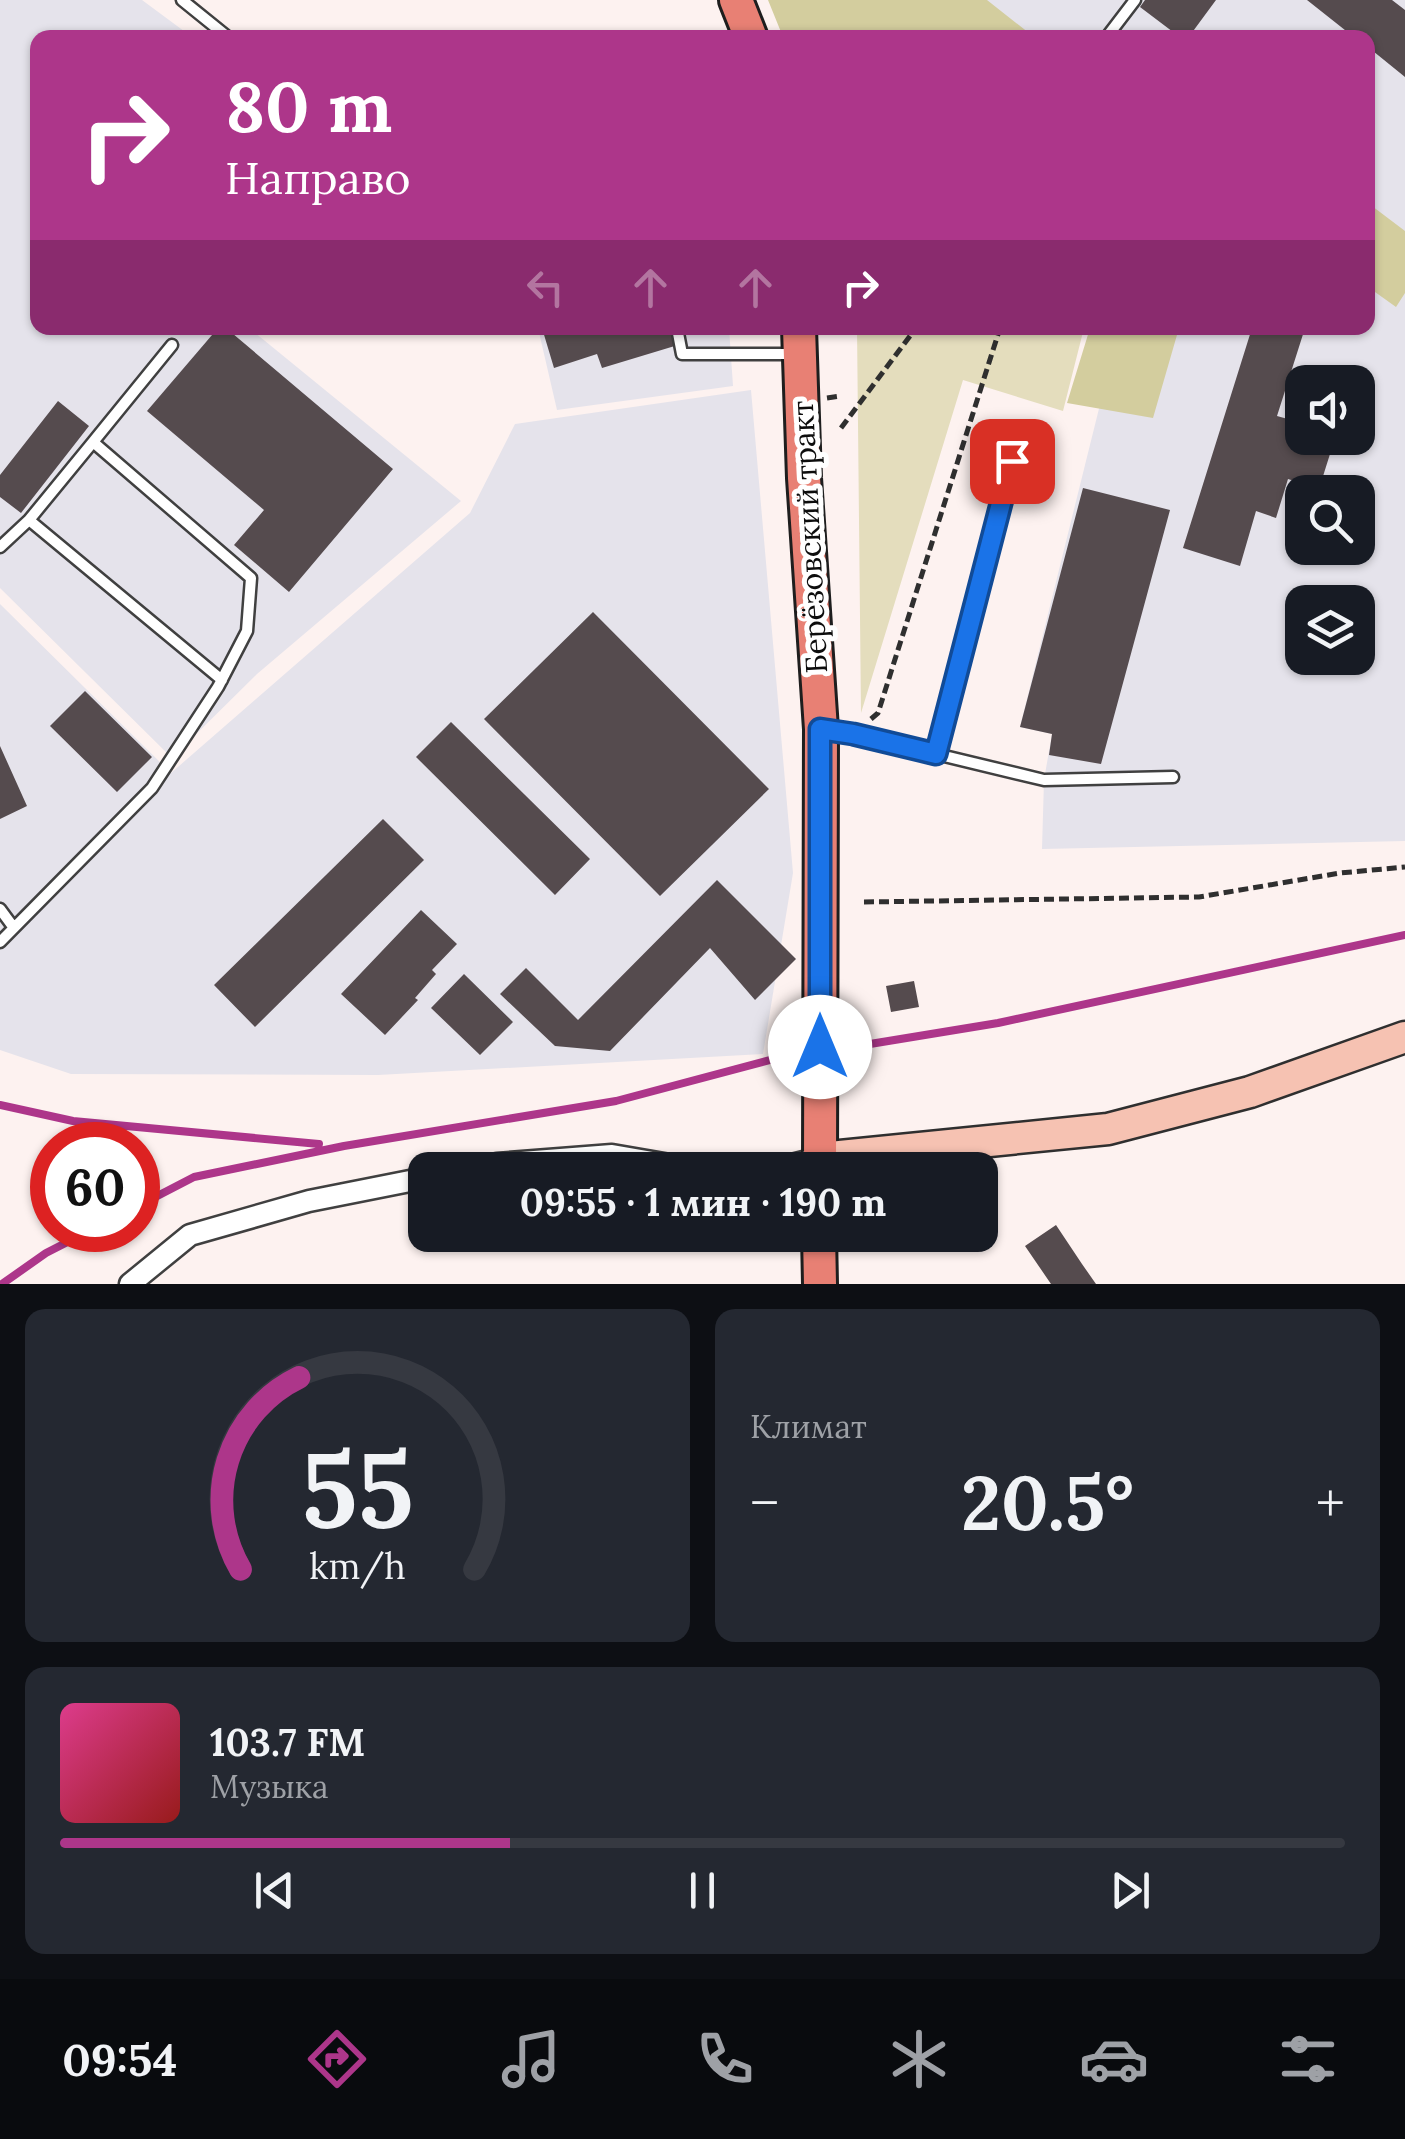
<!DOCTYPE html>
<html lang="ru">
<head>
<meta charset="utf-8">
<style>
	body { margin:0; font-family:Lora,serif; background:#242831; color:#f1f3f6; height:100vh; display:flex; flex-direction:column; font-size:38px; white-space:nowrap }
	* { box-sizing:border-box; margin:0 }
	p { font-size:32px; color:#9ea1a6 }
	.icon { flex:none; width:55px; height:55px; fill:none; stroke:currentColor; stroke-width:2; stroke-linecap:round; stroke-linejoin:round }
	.map { position:relative; height:1284px; overflow:hidden }
	.sheet { display:flex; flex-direction:column; gap:25px; padding:25px; background:#0d0f14; flex:1 }
	.sheet>* { flex:none }
	.top-card { position:absolute; left:30px; top:30px; width:1345px; height:305px; border-radius:20px; box-shadow:0 2px 8px #0004; background:#ad368a; color:#fff; overflow:hidden }
	.fabs { position:absolute; left:1285px; top:365px; display:grid; gap:20px }
	.fabs a { display:grid; place-items:center; width:90px; height:90px; border-radius:20px; background:#171b24; box-shadow:0 2px 8px #0004; font-size:50px }
	.speed { position:absolute; left:30px; top:1122px; display:flex; gap:20px; font-size:50px; font-weight:700; text-align:center }
	.speed>* { display:grid; place-content:center; width:130px; height:130px; border-radius:50%; background:#171b24; box-shadow:0 2px 8px #0004; line-height:1 }
	.speed .limit { border:15px solid #d22; background:#fff; color:#111 }
	.pin { position:absolute; display:grid; place-items:center; width:85px; height:85px; color:#fff; margin:-42px; border-radius:20px; box-shadow:0 5px 15px #0006 }
	.me { position:absolute; width:110px; margin:-55px; rotate:0deg; stroke-linejoin:round; filter:drop-shadow(0 0 8px #0008) }
	.turn { display:flex; align-items:center; gap:35px; height:210px; padding:0 30px; font-size:45px }
	.turn .icon { width:130px; height:130px; stroke-width:2.5 }
	.turn b { display:block; font-size:70px; line-height:85px }
	.lanes { display:flex; align-items:center; height:95px; padding:0 30px; background:#0003; justify-content:center; gap:50px; direction:ltr }
	.lanes .off { opacity:.35 }
	.big { font-size:75px; font-weight:700; line-height:1.1 }
	.sheet .tile { flex:1; display:flex; flex-direction:column; justify-content:center; gap:15px; min-width:0; padding:0 35px; border-radius:20px; background:#242831 }
	.sheet .dial { align-items:center; gap:0 }
	.dial svg { height:260px; overflow:visible; fill:none; stroke:#363941; stroke-width:7; stroke-linecap:round; text-anchor:middle }
	.dial text { fill:#f1f3f6; stroke:none }
	.song { display:flex; align-items:center; gap:30px }
	.cover { width:120px; height:120px; border-radius:15px; background:linear-gradient(135deg,hsl(330 70% 55%),hsl(0 70% 35%)) }
	.played { height:10px; border-radius:5px; background:linear-gradient(90deg,#ad368a 35%,#363941 35%) }
	.keys { display:flex; justify-content:space-around; direction:ltr }
	.heat { display:flex; justify-content:space-between; align-items:center; font-size:55px; direction:ltr }
	.sheet .tiles { flex:1; display:grid; gap:25px; grid-template-columns:1fr 1fr }
	.tile:last-child { grid-column:span 2 }
	.trip { position:absolute; left:408px; top:1152px; width:590px; height:100px; border-radius:20px; background:#171b24; box-shadow:0 2px 8px #0004; font-weight:700; line-height:100px; text-align:center }
	.menu { display:flex; height:160px; justify-content:space-around; align-items:center; background:#090b0e; color:#9ea1a6 }
	.menu .icon { width:70px; height:70px }
	.menu .on { color:#ad368a }
	.menu b { font-size:45px; color:#f1f3f6 }
	.map>svg:first-child { display:block }
</style>
</head>
<body>
<div class="map">
<svg width="1405" height="1284" viewBox="0 0 1405 1284">
	<rect width="100%" height="100%" fill="#fdf2f0"/>
	<path fill="#e5e3eb" fill-rule="evenodd" d="M0,0H142L192,37L38,38V328H249L461,501L257,674L172,758L0,588Z
		M937,0H1405V841L1042,849L1044,780L1052,734L1020,727L1119,328H1368V38L986,37ZM1302,382H1358V438H1302ZM1302,492H1358V548H1302ZM1302,602H1358V658H1302Z
		M538,328H729L733,386L557,410Z
		M751,390L793,873L763,1054L378,1075L71,1074L0,1050V604L171,773L470,513L515,424Z"/>
	<path fill="#e4ddbd" d="M857,328H1084L1063,411L963,380L861,713Z"/>
	<path fill="#d3cd9e" d="M768,0H987L1034,37H783Z
		M1368,203L1405,231V293L1396,307L1368,287Z
		M1090,328H1179L1153,418L1067,403Z"/>
	<path fill="#554b4e" d="M1145,0H1216L1188,38H1181L1140,7Z
		M1307,0H1392L1405,10V77L1368,47V38H1355Z
		M218,328H226L393,469L289,592L234,545L264,510L147,411Z
		M542,328H673L678,345L602,368L597,354L554,368Z
		M1252,328H1305L1277,416L1302,423V438H1335L1319,489L1288,479L1276,518L1256,511L1240,566L1183,548Z
		M58,401L89,426L21,513L0,497V475Z
		M1083,488L1170,510L1101,764L1049,755L1052,734L1020,727Z
		M593,612L769,789L660,896L484,719Z
		M85,691L152,757L117,792L50,726Z
		M451,722L590,859L555,895L416,757Z
		M0,746L27,806L0,819Z
		M383,819L424,860L255,1027L214,985Z
		M717,880L796,959L755,1000L710,948L610,1051L555,1046L500,994L526,968L578,1020Z
		M421,910L457,944L432,970L436,974L415,998L418,1000L385,1035L341,994Z
		M464,974L513,1022L480,1055L431,1008Z
		M914,981L919,1007L891,1012L886,986Z
		M1056,1225L1082,1264L1096,1284H1051L1025,1246Z"/>
	<g fill="none" stroke-linecap="round" stroke-linejoin="round">
		<defs>
			<path id="lane" d="M182,0L229,38
				M1106,38L1135,0
				M677,328L682,354H794
				M93,442L29,520L222,680
				M0,547L29,520
				M826,730L853,734L1044,780L1173,777
				M935,754L1012,461
				M0,909L14,928
				M0,942L152,788L218,687L247,631L251,578L93,442L172,345"/>
			<path id="street" d="M468,1170L497,1164L612,1155L699,1170
				M772,1170L820,1158
				M130,1284L190,1235L309,1201L425,1178"/>
			<path id="secondary" d="M820,1158L1108,1129L1250,1092L1405,1037"/>
			<path id="primary" d="M736,0L751,38
				M799,328L804,478L821,729L820,1170
				M819,1235L820,1284"/>
		</defs>
		<use href="#lane" stroke="#404040" stroke-width="15"/>
		<use href="#street" stroke="#404040" stroke-width="25"/>
		<use href="#secondary" stroke="#2f2f2f" stroke-width="35"/>
		<use href="#primary" stroke="#1e1e1e" stroke-width="38"/>
		<path stroke="#2f2f2f" stroke-width="5" stroke-dasharray="10 5" stroke-linecap="butt" d="M827,398L841,396
			M841,428L916,328
			M871,719L878,713L1000,328
			M864,902L1199,897L1340,873L1405,867"/>
		<use href="#lane" stroke="#fff" stroke-width="10"/>
		<use href="#street" stroke="#fff" stroke-width="20"/>
		<use href="#secondary" stroke="#f6c2b2" stroke-width="30"/>
		<use href="#primary" stroke="#e88074" stroke-width="32"/>
		<path stroke="#ad368a" stroke-width="8" d="M0,1105L73,1121L319,1144
			M138,1206L194,1177L344,1146L616,1101L819,1047L870,1044L998,1023L1405,935
			M2,1284L46,1253L91,1230"/>
	</g>
	<g fill="none" stroke-linecap="round" stroke-linejoin="round">
		<defs>
			<path id="route" d="M820,1047V729L853,734L936,754L1012,461"/>
		</defs>
		<use href="#route" stroke="#114b97" stroke-width="25"/>
		<use href="#route" stroke="#1a73e8" stroke-width="18"/>
	</g>
	<g text-anchor="middle" stroke-width="10" stroke-linejoin="round" paint-order="stroke">
		<g font-size="30" fill="#0d0d0d" stroke="#fff">
			<text transform="translate(810 537) rotate(-93)" y="10">Берёзовский тракт</text>
		</g>
	</g>
</svg>
<div class="fabs">
<a><svg class="icon" aria-label="sound" viewBox="0 0 24 24"><path d="M4 9h4l5-4v14l-5-4H4zM17 9q2 3 0 6"/></svg></a>
<a><svg class="icon" aria-label="search" viewBox="0 0 24 24"><circle cx="10" cy="10" r="6"/><path d="M15 15l6 6"/></svg></a>
<a><svg class="icon" aria-label="layers" viewBox="0 0 24 24"><path d="M12 4l9 5-9 5-9-5zM3 14l9 5 9-5"/></svg></a>
</div>
<div class="speed"><div class="limit">60</div></div>
<div class="pin" style="left:1012px;top:461px;background:#d93025"><svg class="icon" aria-label="arrive" viewBox="0 0 24 24"><path d="M6 21V4h12l-3 4 3 4H6"/></svg></div>
<svg class="me" style="left:820px;top:1047px" viewBox="-20 -20 40 40"><circle r="19" fill="#fff"/><path d="M0-13L10 11 0 6-10 11z" fill="#1a73e8"/></svg>
<div class="trip">09:55 · 1 мин · 190 m</div>
<div class="top-card">
<div class="turn"><svg class="icon" aria-label="right" viewBox="0 0 24 24"><path d="M7 20v-9h11M14 6l5 5-5 5"/></svg><div><b>80 m</b>Направо</div></div>
<div class="lanes"><svg class="icon off" aria-label="left" viewBox="0 0 24 24"><path d="M17 20v-9H6M10 6l-5 5 5 5"/></svg><svg class="icon off" aria-label="ahead" viewBox="0 0 24 24"><path d="M12 20V5M6 11l6-6 6 6"/></svg><svg class="icon off" aria-label="ahead" viewBox="0 0 24 24"><path d="M12 20V5M6 11l6-6 6 6"/></svg><svg class="icon" aria-label="right" viewBox="0 0 24 24"><path d="M7 20v-9h11M14 6l5 5-5 5"/></svg></div>
</div>
</div>
<section class="sheet">
<div class="tiles">
<div class="tile dial"><svg viewBox="0 0 100 80">
<path d="M14 69A42 42 0 1 1 86 69"/>
<path d="M14 69A42 42 0 0 1 32 10" stroke="#ad368a"/>
<text x="50" y="56" font-size="32" font-weight="700">55</text>
<text x="50" y="72" font-size="11">km/h</text>
</svg></div>
<div class="tile"><p>Климат</p>
<div class="heat"><a>−</a><b class="big">20.5°</b><a>+</a></div>
</div>
<div class="tile">
<div class="song"><i class="cover"></i><div><b>103.7 FM</b><p>Музыка</p></div></div>
<div class="played"></div>
<div class="keys"><svg class="icon" aria-label="previous" viewBox="0 0 24 24"><path d="M18 5L8 12l10 7zM5 5v14"/></svg><svg class="icon" aria-label="pause" viewBox="0 0 24 24"><path d="M8 5v14M16 5v14"/></svg><svg class="icon" aria-label="next" viewBox="0 0 24 24"><path d="M6 5l10 7-10 7zM19 5v14"/></svg></div>
</div>
</div>
</section>
<nav class="menu">
<b>09:54</b>
<svg class="icon on" aria-label="directions" viewBox="0 0 24 24"><path d="M12 3l9 9-9 9-9-9zM9 14v-3h6M13 9l2 2-2 2"/></svg>
<svg class="icon" aria-label="music" viewBox="0 0 24 24"><path d="M9 18V5l10-2v13"/><circle cx="6" cy="18" r="3"/><circle cx="16" cy="16" r="3"/></svg>
<svg class="icon" aria-label="phone" viewBox="0 0 24 24"><path d="M5 4h4l2 5-3 2q2 4 5 5l2-3 5 2v4C11 20 4 13 5 4z"/></svg>
<svg class="icon" aria-label="climate" viewBox="0 0 24 24"><path d="M12 3v18M4 7l16 10M4 17L20 7"/></svg>
<svg class="icon" aria-label="car" viewBox="0 0 24 24"><path d="M5 17H2v-5l4-1 3-4h7l3 4 3 1v5h-3M9 17h6M6 11h13"/><circle cx="7" cy="17" r="2"/><circle cx="17" cy="17" r="2"/></svg>
<svg class="icon" aria-label="filters" viewBox="0 0 24 24"><path d="M4 7h16M4 17h16"/><circle cx="9" cy="7" r="2"/><circle cx="15" cy="17" r="2"/></svg>
</nav>
</body>
</html>
